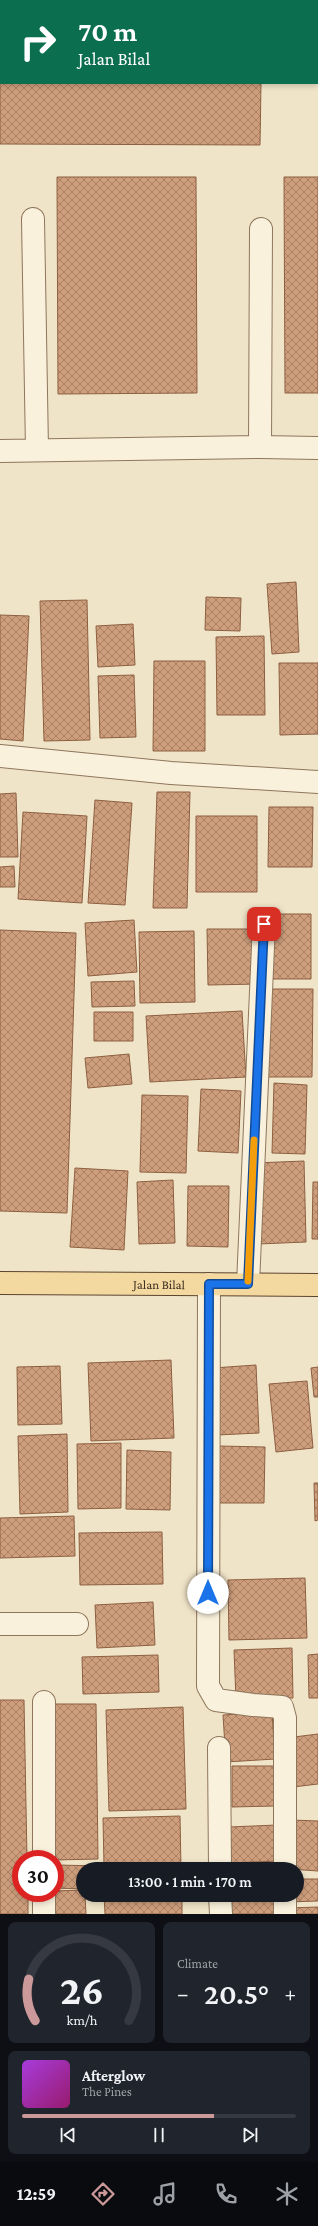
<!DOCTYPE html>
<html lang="en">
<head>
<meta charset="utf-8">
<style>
	body { margin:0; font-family:"Crimson Pro",serif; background:#20242c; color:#f1f3f6; height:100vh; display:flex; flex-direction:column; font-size:15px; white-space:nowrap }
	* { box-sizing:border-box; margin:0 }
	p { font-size:13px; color:#9ea1a6 }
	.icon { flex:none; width:22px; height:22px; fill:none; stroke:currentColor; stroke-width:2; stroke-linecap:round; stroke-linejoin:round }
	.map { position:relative; height:1914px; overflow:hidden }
	.side { display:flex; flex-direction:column; gap:8px; padding:8px; background:#0d0f14; flex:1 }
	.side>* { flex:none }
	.top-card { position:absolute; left:0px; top:0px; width:318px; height:84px; box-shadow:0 2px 6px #0003; background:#0b6e4f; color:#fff; overflow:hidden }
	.speed { position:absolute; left:12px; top:1850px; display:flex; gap:8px; font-size:20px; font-weight:700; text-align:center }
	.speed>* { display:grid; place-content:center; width:52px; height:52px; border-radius:50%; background:#171b24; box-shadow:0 2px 6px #0003; line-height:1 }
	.speed .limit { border:6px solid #d22; background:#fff; color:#111 }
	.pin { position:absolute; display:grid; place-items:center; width:34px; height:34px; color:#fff; margin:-17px; border-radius:8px; box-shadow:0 2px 6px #0006 }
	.me { position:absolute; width:44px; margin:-22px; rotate:0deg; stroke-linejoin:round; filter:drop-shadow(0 0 3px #0008) }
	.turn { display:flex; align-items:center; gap:14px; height:84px; padding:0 12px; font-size:18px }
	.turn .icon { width:52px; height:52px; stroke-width:2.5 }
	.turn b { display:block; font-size:28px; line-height:34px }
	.big { font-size:30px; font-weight:600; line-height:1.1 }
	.side .card { flex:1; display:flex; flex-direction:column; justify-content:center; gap:6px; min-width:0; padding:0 14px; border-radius:8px; background:#20242c }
	.side .dial { align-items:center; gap:0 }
	.dial svg { height:104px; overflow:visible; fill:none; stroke:#363941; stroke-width:7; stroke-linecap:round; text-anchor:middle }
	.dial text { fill:#f1f3f6; stroke:none }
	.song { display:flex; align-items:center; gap:12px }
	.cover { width:48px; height:48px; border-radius:6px; background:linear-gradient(135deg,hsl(280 70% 55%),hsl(320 70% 35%)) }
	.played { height:4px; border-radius:2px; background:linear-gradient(90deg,#cc999b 70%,#363941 70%) }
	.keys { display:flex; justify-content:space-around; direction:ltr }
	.heat { display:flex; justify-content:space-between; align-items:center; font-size:22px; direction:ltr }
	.side .tiles { flex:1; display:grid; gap:8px; grid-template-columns:1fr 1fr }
	.card:last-child { grid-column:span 2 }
	.trip { position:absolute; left:76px; top:1862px; width:228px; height:40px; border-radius:20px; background:#171b24; box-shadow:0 2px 6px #0003; font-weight:600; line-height:40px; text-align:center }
	.menu { display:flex; height:64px; justify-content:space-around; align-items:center; background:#090b0e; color:#9ea1a6 }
	.menu .icon { width:28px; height:28px }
	.menu .on { color:#cc999b }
	.menu b { font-size:18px; color:#f1f3f6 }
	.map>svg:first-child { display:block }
</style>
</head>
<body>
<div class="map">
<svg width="318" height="1914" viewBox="0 0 318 1914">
	<defs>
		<pattern id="building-cross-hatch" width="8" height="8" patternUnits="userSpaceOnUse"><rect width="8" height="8" fill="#cf9f7d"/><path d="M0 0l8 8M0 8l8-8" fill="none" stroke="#a98266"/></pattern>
	</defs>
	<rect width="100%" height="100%" fill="#f0e4c8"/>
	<path fill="url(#building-cross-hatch)" stroke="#8d5f41" d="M0,0H148L1,1V8Z
		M170,0H225V1H170Z
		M245,0H289V1H245Z
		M0,51L1,83H261L260,145L0,144Z
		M57,177H196L197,393L58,394Z
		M284,177H318V393H285Z
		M296,582L299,652L272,654L267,584Z
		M206,597L241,598L240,631L205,630Z
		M87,600L90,740L44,741L40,601Z
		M0,615L29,616L23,741L0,739Z
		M133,624L135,665L98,667L96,626Z
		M264,636L265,715H217L216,637Z
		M154,661H205V751H153Z
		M279,663H318V734L280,735Z
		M134,675L136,737L100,738L98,676Z
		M157,792H190L187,908H153Z
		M16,793L18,857H0V794Z
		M95,800L132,803L125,905L88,903Z
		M269,807H313L312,867H268Z
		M23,812L87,816L82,903L18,899Z
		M196,816H257V892H196Z
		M14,866L15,887H0V867Z
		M268,914H311V979H268Z
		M134,920L137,972L88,976L85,923Z
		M207,929H261V984L208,985Z
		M0,930L76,933L67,1213L0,1211Z
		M194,931L195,1002L140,1003L139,932Z
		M134,981L135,1006L92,1007L91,982Z
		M269,989H313L312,1077H268Z
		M242,1011L246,1077L150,1082L146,1016Z
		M94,1012H133V1041H94Z
		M129,1054L132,1084L88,1088L85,1058Z
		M274,1083L307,1085L305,1154L272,1153Z
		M201,1089L241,1091L238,1153L198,1151Z
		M142,1095L188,1096L186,1173L140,1172Z
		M304,1161L306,1242L258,1244L255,1163Z
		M75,1168L128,1171L124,1250L70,1247Z
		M173,1180L175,1243L139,1244L137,1182Z
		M313,1182H318V1239H312Z
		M188,1186H229L228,1247L187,1246Z
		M171,1360L174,1438L91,1441L88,1363Z
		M256,1365L259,1433L217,1435L213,1368Z
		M60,1366L62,1424L18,1425L17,1367Z
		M318,1367V1397H314L311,1368Z
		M307,1381L313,1448L276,1452L269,1384Z
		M67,1434L68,1512L20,1514L18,1436Z
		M121,1443V1508L78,1509L77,1444Z
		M219,1446L265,1447L264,1503H218Z
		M127,1450L171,1452L170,1510L126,1509Z
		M314,1483H318V1520L315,1521Z
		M74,1516L75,1556L0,1558V1518Z
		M162,1532L163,1584L80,1585L79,1533Z
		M305,1578L307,1638L229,1640L228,1580Z
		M153,1602L155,1645L97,1648L95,1605Z
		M292,1648L293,1698L236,1700L234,1650Z
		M318,1654V1698H309L308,1655Z
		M158,1655L159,1692L83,1694L82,1657Z
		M0,1700H24L27,1859H21V1893H28V1914H0Z
		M53,1704H96L98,1859L55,1860Z
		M183,1707L186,1809L109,1811L106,1710Z
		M272,1712L275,1759L226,1762L223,1715Z
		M318,1734V1784L293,1787L286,1738Z
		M232,1766H275V1806L232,1807Z
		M180,1816L181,1869H83V1889L55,1888V1865L104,1866L103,1818Z
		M291,1820L318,1821V1871L290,1869Z
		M277,1825L279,1861L230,1863L229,1827Z
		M297,1879H318V1901L287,1902V1895H297Z
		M83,1890V1895H85L86,1914H50L55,1891Z
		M104,1895H182V1914H105Z
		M227,1895H277L278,1914H228Z
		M318,1907V1914H287V1908Z"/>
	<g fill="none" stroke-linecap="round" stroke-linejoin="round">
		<defs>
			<path id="minor" d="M0,35H1
				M33,219L37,450
				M260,447L261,229
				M0,451L260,447L318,448
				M0,756L171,773L318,782
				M209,1284L208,1686L216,1700L253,1705L282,1707L285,1718V1869
				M248,1284L264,924
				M0,1624H77
				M44,1702V1859
				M219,1748L220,1869
				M44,1893V1914
				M220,1895L221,1914
				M285,1895V1914"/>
			<g id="major">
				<path id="s1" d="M0,1283L318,1285"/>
			</g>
		</defs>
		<use href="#minor" stroke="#8d765c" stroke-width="24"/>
		<use href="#major" stroke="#5b4430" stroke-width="24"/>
		<use href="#minor" stroke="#faf1dc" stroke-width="22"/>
		<use href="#major" stroke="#f3d9a0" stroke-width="22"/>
	</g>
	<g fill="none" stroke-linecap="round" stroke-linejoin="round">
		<defs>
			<path id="route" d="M208,1593L209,1284H248L264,924"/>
		</defs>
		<use href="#route" stroke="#114b97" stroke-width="10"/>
		<use href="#route" stroke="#1a73e8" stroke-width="7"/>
		<path stroke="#f59e0b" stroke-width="7" d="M248,1281L254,1140"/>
	</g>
	<g text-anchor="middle" stroke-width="4" stroke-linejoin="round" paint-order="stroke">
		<g font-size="13" fill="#3d2e20" stroke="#f7eed8">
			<text dy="5" stroke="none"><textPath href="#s1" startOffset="159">Jalan Bilal</textPath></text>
		</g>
	</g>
</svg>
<div class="speed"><div class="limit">30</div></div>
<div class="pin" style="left:264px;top:924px;background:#d93025"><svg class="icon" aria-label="arrive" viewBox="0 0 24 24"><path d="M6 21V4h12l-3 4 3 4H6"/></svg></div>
<svg class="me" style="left:208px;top:1593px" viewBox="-20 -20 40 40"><circle r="19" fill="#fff"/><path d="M0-13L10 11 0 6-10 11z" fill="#1a73e8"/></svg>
<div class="trip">13:00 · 1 min · 170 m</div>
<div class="top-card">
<div class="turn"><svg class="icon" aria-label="right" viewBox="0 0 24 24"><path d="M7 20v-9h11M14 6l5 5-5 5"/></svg><div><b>70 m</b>Jalan Bilal</div></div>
</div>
</div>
<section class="side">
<div class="tiles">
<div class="card dial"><svg viewBox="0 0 100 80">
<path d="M14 69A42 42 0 1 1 86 69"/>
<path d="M14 69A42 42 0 0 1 9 37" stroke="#cc999b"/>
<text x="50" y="56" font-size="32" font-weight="700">26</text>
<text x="50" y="72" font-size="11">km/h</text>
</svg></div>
<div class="card"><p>Climate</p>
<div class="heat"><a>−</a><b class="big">20.5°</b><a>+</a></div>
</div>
<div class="card">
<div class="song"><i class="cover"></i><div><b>Afterglow</b><p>The Pines</p></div></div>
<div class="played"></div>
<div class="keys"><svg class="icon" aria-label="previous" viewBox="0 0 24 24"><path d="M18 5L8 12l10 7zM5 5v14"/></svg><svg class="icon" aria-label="pause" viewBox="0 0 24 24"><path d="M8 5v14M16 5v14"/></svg><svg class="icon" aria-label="next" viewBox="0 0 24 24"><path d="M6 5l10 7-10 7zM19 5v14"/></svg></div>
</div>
</div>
</section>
<nav class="menu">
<b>12:59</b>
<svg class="icon on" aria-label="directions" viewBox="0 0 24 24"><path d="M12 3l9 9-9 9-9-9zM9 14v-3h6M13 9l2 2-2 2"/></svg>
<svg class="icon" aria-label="music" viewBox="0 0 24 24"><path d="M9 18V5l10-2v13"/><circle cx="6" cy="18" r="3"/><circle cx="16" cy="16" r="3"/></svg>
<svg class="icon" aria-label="phone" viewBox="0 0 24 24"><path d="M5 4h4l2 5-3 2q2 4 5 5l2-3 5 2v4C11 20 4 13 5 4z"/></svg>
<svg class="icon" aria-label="climate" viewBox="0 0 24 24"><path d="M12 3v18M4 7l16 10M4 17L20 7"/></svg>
</nav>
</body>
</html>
